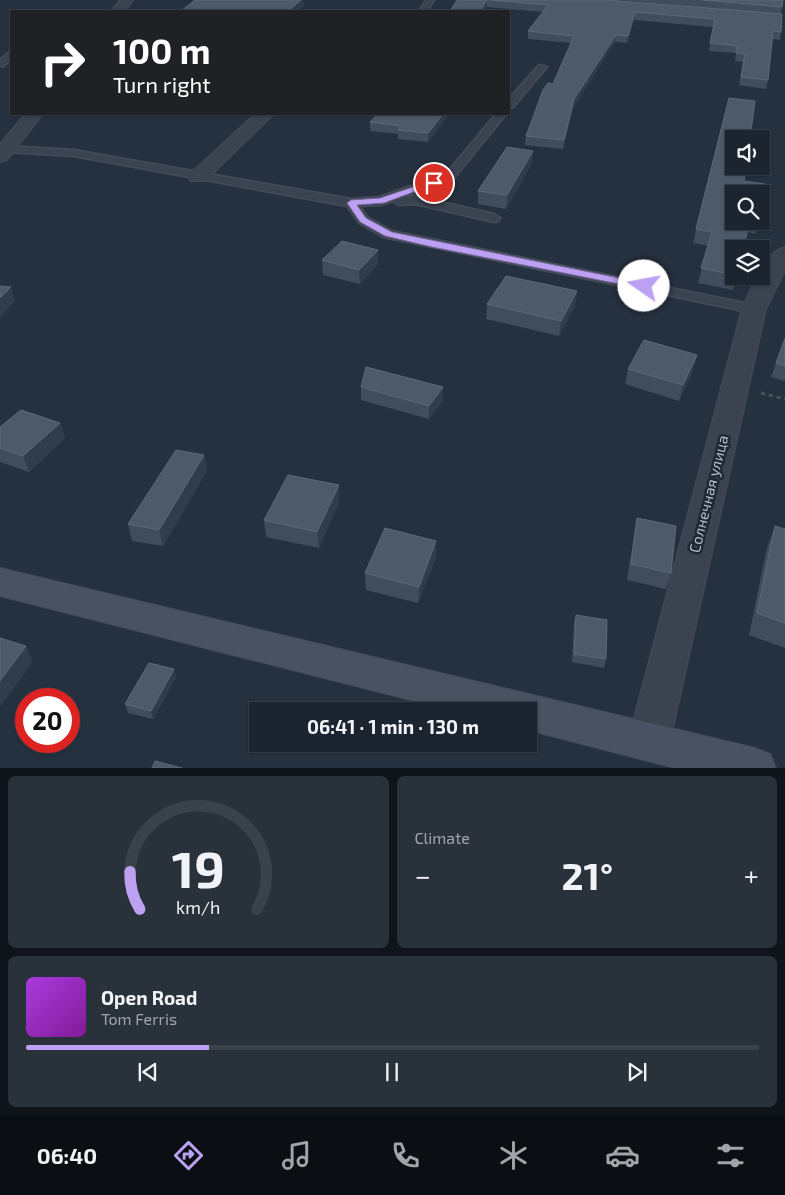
<!DOCTYPE html>
<html lang="en">
<head>
<meta charset="utf-8">
<style>
	body { margin:0; font-family:"Exo 2",sans-serif; background:#29313b; color:#f1f3f6; height:100vh; display:flex; flex-direction:column; font-size:19px; white-space:nowrap }
	* { box-sizing:border-box; margin:0 }
	p { font-size:16px; color:#a0a5aa }
	.icon { flex:none; width:28px; height:28px; fill:none; stroke:currentColor; stroke-width:2; stroke-linecap:round; stroke-linejoin:round }
	.map { position:relative; height:768px; overflow:hidden }
	.panel { display:flex; flex-direction:column; gap:8px; padding:8px; background:#0f141a; flex:1 }
	.panel>* { flex:none }
	.hud { position:absolute; left:10px; top:10px; width:500px; height:105px; border-radius:0px; box-shadow:0 1px 4px #0004,0 0 0 1px #3a424b; background:#202124; color:#fff; overflow:hidden }
	.tools { position:absolute; left:725px; top:130px; display:grid; gap:10px }
	.tools a { display:grid; place-items:center; width:45px; height:45px; border-radius:0px; background:#1c252f; box-shadow:0 1px 4px #0004,0 0 0 1px #3a424b; font-size:25px }
	.speed { position:absolute; left:15px; top:688px; display:flex; gap:10px; font-size:25px; font-weight:700; text-align:center }
	.speed>* { display:grid; place-content:center; width:65px; height:65px; border-radius:50%; background:#1c252f; box-shadow:0 1px 4px #0004,0 0 0 1px #3a424b; line-height:1 }
	.speed .limit { border:8px solid #d22; background:#fff; color:#111 }
	.pin { position:absolute; display:grid; place-items:center; width:42px; height:42px; color:#fff; margin:-21px; border:2px solid #fff; border-radius:50%; box-shadow:0 1px 5px #0007 }
	.me { position:absolute; width:55px; margin:-28px; rotate:282deg; stroke-linejoin:round; filter:drop-shadow(0 0 4px #0008) }
	.turn { display:flex; align-items:center; gap:18px; height:105px; padding:0 20px; font-size:22px }
	.turn .icon { width:65px; height:65px; stroke-width:2.5 }
	.turn b { display:block; font-size:35px; line-height:42px }
	.big { font-size:38px; font-weight:700; line-height:1.1 }
	.panel .widget { flex:1; display:flex; flex-direction:column; justify-content:center; gap:8px; min-width:0; padding:0 18px; border-radius:8px; background:#29313b }
	.panel .dial { align-items:center; gap:0 }
	.dial svg { height:130px; overflow:visible; fill:none; stroke:#3a424b; stroke-width:7; stroke-linecap:round; text-anchor:middle }
	.dial text { fill:#f1f3f6; stroke:none }
	.song { display:flex; align-items:center; gap:15px }
	.cover { width:60px; height:60px; border-radius:8px; background:linear-gradient(135deg,hsl(280 70% 55%),hsl(290 70% 35%)) }
	.played { height:5px; border-radius:2px; background:linear-gradient(90deg,#bca0f2 25%,#3a424b 25%) }
	.keys { display:flex; justify-content:space-around; direction:ltr }
	.heat { display:flex; justify-content:space-between; align-items:center; font-size:28px; direction:ltr }
	.panel .tiles { flex:1; display:grid; gap:8px; grid-template-columns:1fr 1fr }
	.widget:last-child { grid-column:span 2 }
	.trip { position:absolute; left:249px; top:702px; width:288px; height:50px; border-radius:0px; background:#1c252f; box-shadow:0 1px 4px #0004,0 0 0 1px #3a424b; font-weight:700; line-height:50px; text-align:center }
	.dock { display:flex; height:80px; justify-content:space-around; align-items:center; background:#0b0f13; color:#a0a5aa }
	.dock .icon { width:35px; height:35px }
	.dock .on { color:#bca0f2 }
	.dock b { font-size:22px; color:#f1f3f6 }
	.map>svg:first-child { display:block }
</style>
</head>
<body>
<div class="map">
<svg width="785" height="768" viewBox="0 0 785 768">
	<rect width="100%" height="100%" fill="#26313f"/>
	<g fill="none" stroke-linecap="round" stroke-linejoin="round">
		<defs>
			<path id="lane" d="M426,0H434L427,11H419Z
				M11,50V58L4,66H0V60Z
				M539,65L547,67L513,107L509,108V99Z
				M496,114H506L454,178L403,197L415,196L494,214L500,218L498,221L494,222L415,204L399,205L393,201L381,205L359,206L367,217L392,231L754,305L761,309L759,312L754,313L383,237L359,223L347,206L74,156L6,152L1,149L6,146L74,150L351,199L379,197L446,174Z"/>
			<path id="street" d="M120,0H133L125,11H111Z
				M25,114H43L7,160L0,162V144Z
				M255,114H274L205,181H191L188,177L191,173Z
				M785,247V270L766,309L670,741L664,754L649,760L634,754L628,741L742,309L757,276H761C761,265 774,250 785,247Z"/>
			<path id="secondary" d="M0,568L755,748L770,754L776,768H675L528,730V711H454L0,596Z"/>
		</defs>
		<use href="#lane" stroke="#434c59" stroke-width="3"/>
		<use href="#street" stroke="#434c59" stroke-width="2"/>
		<use href="#secondary" stroke="#434c59" stroke-width="2"/>
		<path stroke="#415758" stroke-width="3" stroke-dasharray="4 4" stroke-linecap="butt" d="M761,393L785,399"/>
		<use href="#lane" fill="#3a434f" fill-rule="evenodd"/>
		<use href="#street" fill="#3a434f" fill-rule="evenodd"/>
		<use href="#secondary" fill="#485262" fill-rule="evenodd"/>
	</g>
	<path fill="#414d5d" d="M457,0H607L782,14L781,32L780,40L773,39L768,80L766,89L739,85L743,62L735,61L736,53L709,51L713,27L634,20L627,43L615,42L573,108L563,149L525,145L526,136L553,84L571,43L528,39V31L543,12L487,7Z
		M618,0H783L781,14Z
		M378,114H449L428,142L398,139V134L370,131V122Z
		M532,163L506,209L478,204V191Z
		M734,221H759L756,234L747,232L734,249V276H737L733,290L698,283L708,246L693,243L696,229Z
		M378,250V264L360,284L323,275L322,260Z
		M577,291L575,306L559,336L486,319L487,304Z
		M785,338V381L771,377Z
		M697,355L693,370L679,401L625,384L628,369Z
		M361,387L443,400L429,419L361,400Z
		M60,423L65,438L29,472L0,462V427Z
		M204,455L207,471L163,546L132,541L128,524Z
		M339,502L319,548L266,537L264,520Z
		M637,518L671,573L666,589L627,580L634,535Z
		M775,526L785,529V648L749,635L767,548Z
		M436,557L418,603L366,590L365,573Z
		M576,615L606,659L604,668L572,662L574,623Z
		M174,669L176,677L153,719L128,713L125,704Z"/>
	<path fill="#313d4c" d="M301,0H303L304,6L298,11H288Z
		M487,0V7L484,11H480Z
		M635,12L634,20L627,43L628,36Z
		M616,35L615,42L573,108L563,149L564,140L574,99Z
		M443,114H449L428,142V133Z
		M533,151L532,163L506,209L507,195Z
		M378,250V264L360,284L359,270Z
		M11,287L15,301L0,318V298Z
		M577,291L575,306L559,336L561,321Z
		M697,355L693,370L679,401L683,385Z
		M443,387V400L429,419V406Z
		M60,423L65,438L29,472L23,456Z
		M204,455L207,471L163,546L159,530Z
		M339,485V502L319,548L317,532Z
		M436,541V557L418,603L419,587Z
		M26,646L33,662L0,707V681Z
		M174,669L176,677L153,719L151,711Z"/>
	<path fill="#4d5a69" stroke="#5e6978" d="M195,0H301L288,11H181Z
		M457,0H487L480,11H450Z
		M491,0H607L782,14L781,32L773,31L768,80L741,77L745,54L736,53L737,46L710,43L715,19L635,12L628,36L616,35L574,99L564,140L526,136L543,90L548,83L553,84L574,36L528,31L548,5Z
		M703,0H783L782,7Z
		M729,98L755,101L750,139H734V166H746L744,181L765,184L761,207V194H734V221H750L743,249H734V275L701,268L712,232L696,229Z
		M378,114H443L428,133L398,130L401,126L370,122Z
		M507,147L533,151L507,195L478,191Z
		M342,241L378,250L359,270L322,260Z
		M506,276L577,291L561,321L487,304Z
		M0,286L11,287L0,298Z
		M785,338V366L776,363Z
		M644,340L697,355L683,385L628,369Z
		M366,367L443,387L429,406L361,387Z
		M21,410L60,423L23,456L0,448V427Z
		M176,450L204,455L159,530L128,524Z
		M288,475L339,485L317,532L264,520Z
		M637,518L676,526L671,573L631,564Z
		M775,526L785,529V623L757,613Z
		M385,528L436,541L419,587L365,573Z
		M576,615L607,620L606,659L574,654Z
		M0,638L26,646L0,681Z
		M149,663L174,669L151,711L125,704Z
		M155,761L182,768H152Z"/>
	<path fill="#bca0f2" stroke="#7a689d" d="M431,181L438,183L384,203L357,205L366,218L392,232L644,283L649,286L644,289L432,247L385,236L360,222L347,203L351,200L380,198Z"/>
	<g text-anchor="middle" stroke-width="5" stroke-linejoin="round" paint-order="stroke">
		<g font-size="15" fill="#b6beca" stroke="#1f2835">
			<text transform="translate(709 494) rotate(-76)" y="5">Солнечная улица</text>
		</g>
	</g>
</svg>
<div class="tools">
<a><svg class="icon" aria-label="sound" viewBox="0 0 24 24"><path d="M4 9h4l5-4v14l-5-4H4zM17 9q2 3 0 6"/></svg></a>
<a><svg class="icon" aria-label="search" viewBox="0 0 24 24"><circle cx="10" cy="10" r="6"/><path d="M15 15l6 6"/></svg></a>
<a><svg class="icon" aria-label="layers" viewBox="0 0 24 24"><path d="M12 4l9 5-9 5-9-5zM3 14l9 5 9-5"/></svg></a>
</div>
<div class="speed"><div class="limit">20</div></div>
<div class="pin" style="left:434px;top:183px;background:#d93025"><svg class="icon" aria-label="arrive" viewBox="0 0 24 24"><path d="M6 21V4h12l-3 4 3 4H6"/></svg></div>
<svg class="me" style="left:644px;top:286px" viewBox="-20 -20 40 40"><circle r="19" fill="#fff"/><path d="M0-13L10 11 0 6-10 11z" fill="#bca0f2"/></svg>
<div class="trip">06:41 · 1 min · 130 m</div>
<div class="hud">
<div class="turn"><svg class="icon" aria-label="right" viewBox="0 0 24 24"><path d="M7 20v-9h11M14 6l5 5-5 5"/></svg><div><b>100 m</b>Turn right</div></div>
</div>
</div>
<section class="panel">
<div class="tiles">
<div class="widget dial"><svg viewBox="0 0 100 80">
<path d="M14 69A42 42 0 1 1 86 69"/>
<path d="M14 69A42 42 0 0 1 8 46" stroke="#bca0f2"/>
<text x="50" y="56" font-size="32" font-weight="700">19</text>
<text x="50" y="72" font-size="11">km/h</text>
</svg></div>
<div class="widget"><p>Climate</p>
<div class="heat"><a>−</a><b class="big">21°</b><a>+</a></div>
</div>
<div class="widget">
<div class="song"><i class="cover"></i><div><b>Open Road</b><p>Tom Ferris</p></div></div>
<div class="played"></div>
<div class="keys"><svg class="icon" aria-label="previous" viewBox="0 0 24 24"><path d="M18 5L8 12l10 7zM5 5v14"/></svg><svg class="icon" aria-label="pause" viewBox="0 0 24 24"><path d="M8 5v14M16 5v14"/></svg><svg class="icon" aria-label="next" viewBox="0 0 24 24"><path d="M6 5l10 7-10 7zM19 5v14"/></svg></div>
</div>
</div>
</section>
<nav class="dock">
<b>06:40</b>
<svg class="icon on" aria-label="directions" viewBox="0 0 24 24"><path d="M12 3l9 9-9 9-9-9zM9 14v-3h6M13 9l2 2-2 2"/></svg>
<svg class="icon" aria-label="music" viewBox="0 0 24 24"><path d="M9 18V5l10-2v13"/><circle cx="6" cy="18" r="3"/><circle cx="16" cy="16" r="3"/></svg>
<svg class="icon" aria-label="phone" viewBox="0 0 24 24"><path d="M5 4h4l2 5-3 2q2 4 5 5l2-3 5 2v4C11 20 4 13 5 4z"/></svg>
<svg class="icon" aria-label="climate" viewBox="0 0 24 24"><path d="M12 3v18M4 7l16 10M4 17L20 7"/></svg>
<svg class="icon" aria-label="car" viewBox="0 0 24 24"><path d="M5 17H2v-5l4-1 3-4h7l3 4 3 1v5h-3M9 17h6M6 11h13"/><circle cx="7" cy="17" r="2"/><circle cx="17" cy="17" r="2"/></svg>
<svg class="icon" aria-label="filters" viewBox="0 0 24 24"><path d="M4 7h16M4 17h16"/><circle cx="9" cy="7" r="2"/><circle cx="15" cy="17" r="2"/></svg>
</nav>
</body>
</html>
